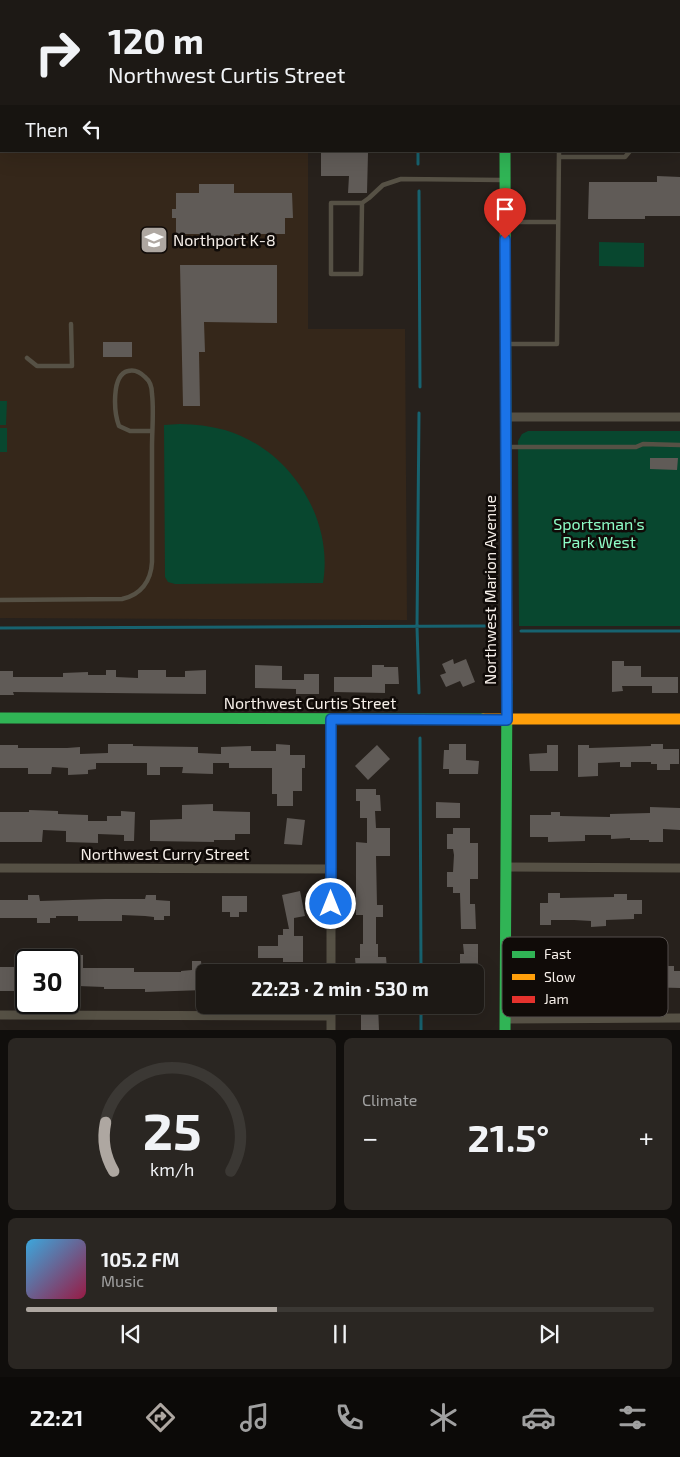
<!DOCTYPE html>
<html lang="en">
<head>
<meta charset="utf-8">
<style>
	body { margin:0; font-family:"Exo 2",sans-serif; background:#2a2622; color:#f1f3f6; height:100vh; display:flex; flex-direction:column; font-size:19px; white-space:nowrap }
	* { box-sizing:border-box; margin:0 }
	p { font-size:16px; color:#a0a0a0 }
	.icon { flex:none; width:28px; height:28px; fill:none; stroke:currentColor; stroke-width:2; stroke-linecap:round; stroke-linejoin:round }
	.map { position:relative; height:1030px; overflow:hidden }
	.side { display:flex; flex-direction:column; gap:8px; padding:8px; background:#100e0c; flex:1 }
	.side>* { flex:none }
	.banner { position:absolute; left:0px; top:0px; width:680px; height:152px; box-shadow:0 5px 20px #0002,0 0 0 1px #3b3834; background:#1d1915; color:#f1f3f6; overflow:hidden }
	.speed { position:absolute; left:15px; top:949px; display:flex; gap:10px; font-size:25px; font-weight:700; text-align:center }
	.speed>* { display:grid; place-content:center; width:65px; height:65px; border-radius:50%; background:#1d1915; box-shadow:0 5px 20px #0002,0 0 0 1px #3b3834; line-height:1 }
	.speed .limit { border:2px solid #111; border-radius:8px; background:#fff; color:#111 }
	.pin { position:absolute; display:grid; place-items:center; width:42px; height:42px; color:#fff; margin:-51px -21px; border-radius:50% 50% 50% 0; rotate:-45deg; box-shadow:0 0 5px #0007 }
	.pin .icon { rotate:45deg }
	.me { position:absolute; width:55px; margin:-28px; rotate:0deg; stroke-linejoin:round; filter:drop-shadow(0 0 4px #0008) }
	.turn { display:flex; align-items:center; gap:18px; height:105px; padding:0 25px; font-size:22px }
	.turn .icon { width:65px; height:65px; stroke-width:2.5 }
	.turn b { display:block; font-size:35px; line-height:42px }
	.then { display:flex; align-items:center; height:48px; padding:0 25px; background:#0003; gap:10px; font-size:19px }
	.big { font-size:38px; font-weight:700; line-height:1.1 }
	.side .tile { flex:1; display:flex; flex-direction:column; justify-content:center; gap:8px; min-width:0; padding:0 18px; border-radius:8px; background:#2a2622 }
	.side .dial { align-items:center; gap:0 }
	.dial svg { height:130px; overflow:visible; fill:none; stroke:#3b3834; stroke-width:7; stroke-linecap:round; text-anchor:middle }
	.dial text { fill:#f1f3f6; stroke:none }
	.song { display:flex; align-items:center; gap:15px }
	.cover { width:60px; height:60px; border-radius:8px; background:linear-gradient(135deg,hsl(200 70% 55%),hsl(340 70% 35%)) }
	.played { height:5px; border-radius:2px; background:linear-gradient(90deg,#aea7a1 40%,#3b3834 40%) }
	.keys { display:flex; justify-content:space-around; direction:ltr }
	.heat { display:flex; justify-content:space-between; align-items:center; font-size:28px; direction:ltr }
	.side .tiles { flex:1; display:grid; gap:8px; grid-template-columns:1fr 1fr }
	.tile:last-child { grid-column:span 2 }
	.trip { position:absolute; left:196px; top:964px; width:288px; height:50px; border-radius:8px; background:#1d1915; box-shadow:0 5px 20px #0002,0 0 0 1px #3b3834; font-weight:700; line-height:50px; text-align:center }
	.tab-bar { display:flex; height:80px; justify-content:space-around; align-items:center; background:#0c0a08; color:#a0a0a0 }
	.tab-bar .icon { width:35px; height:35px }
	.tab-bar .on { color:#aea7a1 }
	.tab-bar b { font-size:22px; color:#f1f3f6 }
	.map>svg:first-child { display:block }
</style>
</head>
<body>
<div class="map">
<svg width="680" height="1030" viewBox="0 0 680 1030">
	<rect width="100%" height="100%" fill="#27211c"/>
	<path fill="#35271a" d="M0,0H406V1H1V151H308V329H405L407,620L0,618Z"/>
	<path fill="#08472f" d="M599,242L644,243V267L599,266Z
		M0,401H7L6,425H0Z
		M180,424C195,424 210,426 225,430C289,449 334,517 323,583L175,584L168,582L165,577L164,425Z
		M0,428H7V452H0Z
		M528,431H680V626H519L518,441L522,434Z"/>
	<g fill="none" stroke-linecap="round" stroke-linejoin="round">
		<path stroke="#17626f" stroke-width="3" d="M417,1V0
			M418,151V164
			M419,191L420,387
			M419,413L417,627L419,693
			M0,628L485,626
			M521,631H680
			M420,738L421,972
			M421,1005V1030"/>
	</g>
	<path fill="#605b57" d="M321,152L368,153L367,193H348L349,176H321Z
		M657,176L680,177V216H645V219H588L589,182H657Z
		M199,184H234V193H292L293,218H285V234H234V243H199V234H176V218H172V209H176V193H199Z
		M180,265H277V323L204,322L205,352H199L200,406H183Z
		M103,342H132V357H103Z
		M650,458H678L677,470L650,469Z
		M453,659L454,664L466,659L475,682L463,687L460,681L446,687L440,675L446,673L442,664Z
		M612,661H624V666H641V677H678V693H652V686H622L623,691L612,692Z
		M255,665L282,666V680H304V674H319V694H296V689L255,688Z
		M372,665H384V667H398L399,684H385V693L334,692V677H372Z
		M106,670H116V677L138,678V670H166V677H185V671L206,670V694L13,692L14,695H0V671H13V677H63V673L88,672V675H106Z
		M108,744H133V746L198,747V753L221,754V747L251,746V751H276V744L290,745V755H305V768H302V791H293V806H277V794H272V768H229V763H213V774L182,773L183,767H160V775H147V763H96V769L88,770V774L68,775V768L52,767L51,774H28V768H0V745H18V748H67L80,747V754L108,753Z
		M449,744H466V760L479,761L478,774H449V769H443L444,750H449Z
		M651,744H663V749H679V764H670V770H657V764H651V762H631V767H620V762L598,763V776L578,777V745H589V748L651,746Z
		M377,745L390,759L368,780L355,766Z
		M547,745H558V771H530L529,754L547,753Z
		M356,789H376V795H380L381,811H375L376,828H390V856H376L377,905H383V917H376V944H378V957H386L387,969H356L355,958H360V944H363V915H356V842L367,843V818H360V801H356Z
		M436,802L460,803V818H436Z
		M213,804V811L250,812V834H235V840H214V842L150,841V820L182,819V805Z
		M650,807L680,808V830L663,829V842H649V840H630V838L611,839V835H585V841L548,842V837H530V815H551V812H560V816L610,817V814L650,813Z
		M29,810L58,811V814L88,815V821H107V816H121V811L135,812L134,841H124V835L98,834V843L66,842V831L43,830L42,842H0V812H29Z
		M287,818L305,820L302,845L284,844Z
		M453,828H470V843H478V879H470V904H475L476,929H461L460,893H453V887H447V872H453L454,855L453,849H447V834H453Z
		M300,891L305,916L294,918V936H303V962H283V958H258V946H278V935H283V929H289L282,895Z
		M548,893H560V898L614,897V894H627V900H642V914H634V919L606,920V926L591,927V921L574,920H551V925H540V903H548Z
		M28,895H39L40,901L105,899H145L146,895H156V900L170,901V916H164V920H154V917L145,916L122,915V921H78V916H56V918H50V923H37V918H0V900H28Z
		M222,896H247V912H239V917H230V912H222Z
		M463,944H478V972H460V954H464Z
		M69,955H83V968H134V972H181V971L192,970V961H201L202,970H205V990L145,992V989H104V987L78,986V990H69Z
		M627,963H641V971L664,972V966H674V971H680V988L642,987V990L626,991V981H601V991H577L578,966H602V968H627Z
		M0,967H15V991H0Z
		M361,1005H378L379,1030H361Z"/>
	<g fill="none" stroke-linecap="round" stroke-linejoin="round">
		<path stroke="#565145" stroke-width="4.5" d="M156,1L157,0
			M217,1V0
			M0,20H1
			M559,157H625L630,151
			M362,203L361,274H331V203H362L369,198L383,185L401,179L503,180
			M507,222H558
			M506,344H557L559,151
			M27,358L37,366H72L71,324
			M507,447H636L643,444L680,445
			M0,600L122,599C141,595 151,581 152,562C152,523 152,485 152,447C152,430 154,411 152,394C152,387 150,381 145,377C140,372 135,369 128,371C111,375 114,413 119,426L130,431H152"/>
		<path stroke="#565145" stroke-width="9" d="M505,0V1
			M505,417H680
			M331,719V972
			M506,867L680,868
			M0,868L331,869
			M0,1015L331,1016
			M505,1019L680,1018
			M331,1030V1005"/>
		<path stroke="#30b455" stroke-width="11" d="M505,151L506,490
			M0,718L483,719
			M505,1030L507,682"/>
		<path stroke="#ff9f0a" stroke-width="11" d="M483,719H680"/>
		<path stroke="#e5322d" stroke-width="11" d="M506,490L507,682"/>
	</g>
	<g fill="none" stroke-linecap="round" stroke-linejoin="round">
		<defs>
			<path id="route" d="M331,904V719L507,720L505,239"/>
		</defs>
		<use href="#route" stroke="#114b97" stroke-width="12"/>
		<use href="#route" stroke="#1a73e8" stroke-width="9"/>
	</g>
	<defs>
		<symbol id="school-square" viewBox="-11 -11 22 22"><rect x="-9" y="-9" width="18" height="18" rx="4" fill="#aea7a1" stroke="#100b08"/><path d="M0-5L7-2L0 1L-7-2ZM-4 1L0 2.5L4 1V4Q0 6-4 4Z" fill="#fff"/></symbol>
	</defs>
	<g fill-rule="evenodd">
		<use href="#school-square" x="138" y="224" width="32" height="32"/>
	</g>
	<g text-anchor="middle" stroke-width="5" stroke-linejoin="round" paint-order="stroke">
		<g font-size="16" fill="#f6efe9" stroke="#100b08" text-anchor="start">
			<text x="173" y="246">Northport K-8</text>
		</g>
		<g font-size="16" fill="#8efdc7" stroke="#100b08">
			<text x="599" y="530">Sportsman's<tspan x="599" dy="18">Park West</tspan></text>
		</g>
		<g font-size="16" fill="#f6efe9" stroke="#100b08">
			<text transform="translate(490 590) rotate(-90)" y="6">Northwest Marion Avenue</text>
			<text x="310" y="709">Northwest Curtis Street</text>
			<text x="165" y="860">Northwest Curry Street</text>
		</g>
	</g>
	<rect x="502" y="937" width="166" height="80" rx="8" fill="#100b08" stroke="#554f4c" stroke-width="1"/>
	<rect x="512" y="951" width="23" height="7" fill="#30b455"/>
	<rect x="512" y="974" width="23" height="6" fill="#ff9f0a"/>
	<rect x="512" y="996" width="23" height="7" fill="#e5322d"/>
	<g font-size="14" fill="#f6efe9">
		<text x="544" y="959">Fast</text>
		<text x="544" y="982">Slow</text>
		<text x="544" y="1004">Jam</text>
	</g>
</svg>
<div class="speed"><div class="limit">30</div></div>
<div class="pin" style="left:505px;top:239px;background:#d93025"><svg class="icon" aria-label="arrive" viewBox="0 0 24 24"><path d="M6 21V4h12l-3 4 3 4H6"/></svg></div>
<svg class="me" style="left:331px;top:904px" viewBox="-20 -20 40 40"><circle r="17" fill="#1a73e8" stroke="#fff" stroke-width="3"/><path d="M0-11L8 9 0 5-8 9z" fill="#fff"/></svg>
<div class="trip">22:23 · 2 min · 530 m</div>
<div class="banner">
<div class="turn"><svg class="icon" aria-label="right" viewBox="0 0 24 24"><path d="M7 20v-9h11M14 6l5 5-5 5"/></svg><div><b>120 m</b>Northwest Curtis Street</div></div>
<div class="then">Then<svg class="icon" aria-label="left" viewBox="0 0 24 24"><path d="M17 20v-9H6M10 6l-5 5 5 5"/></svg></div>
</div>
</div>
<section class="side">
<div class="tiles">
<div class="tile dial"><svg viewBox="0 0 100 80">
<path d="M14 69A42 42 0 1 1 86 69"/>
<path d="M14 69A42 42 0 0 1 9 39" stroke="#aea7a1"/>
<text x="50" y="56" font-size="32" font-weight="700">25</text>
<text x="50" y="72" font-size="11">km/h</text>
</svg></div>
<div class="tile"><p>Climate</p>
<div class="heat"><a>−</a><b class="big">21.5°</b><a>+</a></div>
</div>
<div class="tile">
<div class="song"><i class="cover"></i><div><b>105.2 FM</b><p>Music</p></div></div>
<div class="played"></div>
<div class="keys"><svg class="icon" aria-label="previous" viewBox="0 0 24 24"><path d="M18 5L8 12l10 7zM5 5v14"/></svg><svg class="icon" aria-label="pause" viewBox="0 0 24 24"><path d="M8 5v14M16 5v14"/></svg><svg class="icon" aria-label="next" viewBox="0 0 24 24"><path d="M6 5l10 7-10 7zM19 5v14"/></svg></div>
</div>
</div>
</section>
<nav class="tab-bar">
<b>22:21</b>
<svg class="icon on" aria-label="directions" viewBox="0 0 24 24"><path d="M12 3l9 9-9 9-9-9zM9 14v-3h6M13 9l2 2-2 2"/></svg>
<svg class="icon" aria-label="music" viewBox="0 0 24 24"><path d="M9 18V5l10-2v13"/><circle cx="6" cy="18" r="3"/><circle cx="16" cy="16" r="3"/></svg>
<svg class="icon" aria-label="phone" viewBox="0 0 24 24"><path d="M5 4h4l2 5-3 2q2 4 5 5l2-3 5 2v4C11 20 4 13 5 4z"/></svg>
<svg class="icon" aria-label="climate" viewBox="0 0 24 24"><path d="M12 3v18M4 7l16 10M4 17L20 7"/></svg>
<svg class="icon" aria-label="car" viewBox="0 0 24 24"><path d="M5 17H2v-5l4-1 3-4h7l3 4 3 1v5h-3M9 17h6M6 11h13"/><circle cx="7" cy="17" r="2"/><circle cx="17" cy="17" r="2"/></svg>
<svg class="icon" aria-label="filters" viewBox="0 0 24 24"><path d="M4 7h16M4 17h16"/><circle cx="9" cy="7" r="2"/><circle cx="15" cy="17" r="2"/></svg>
</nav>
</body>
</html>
